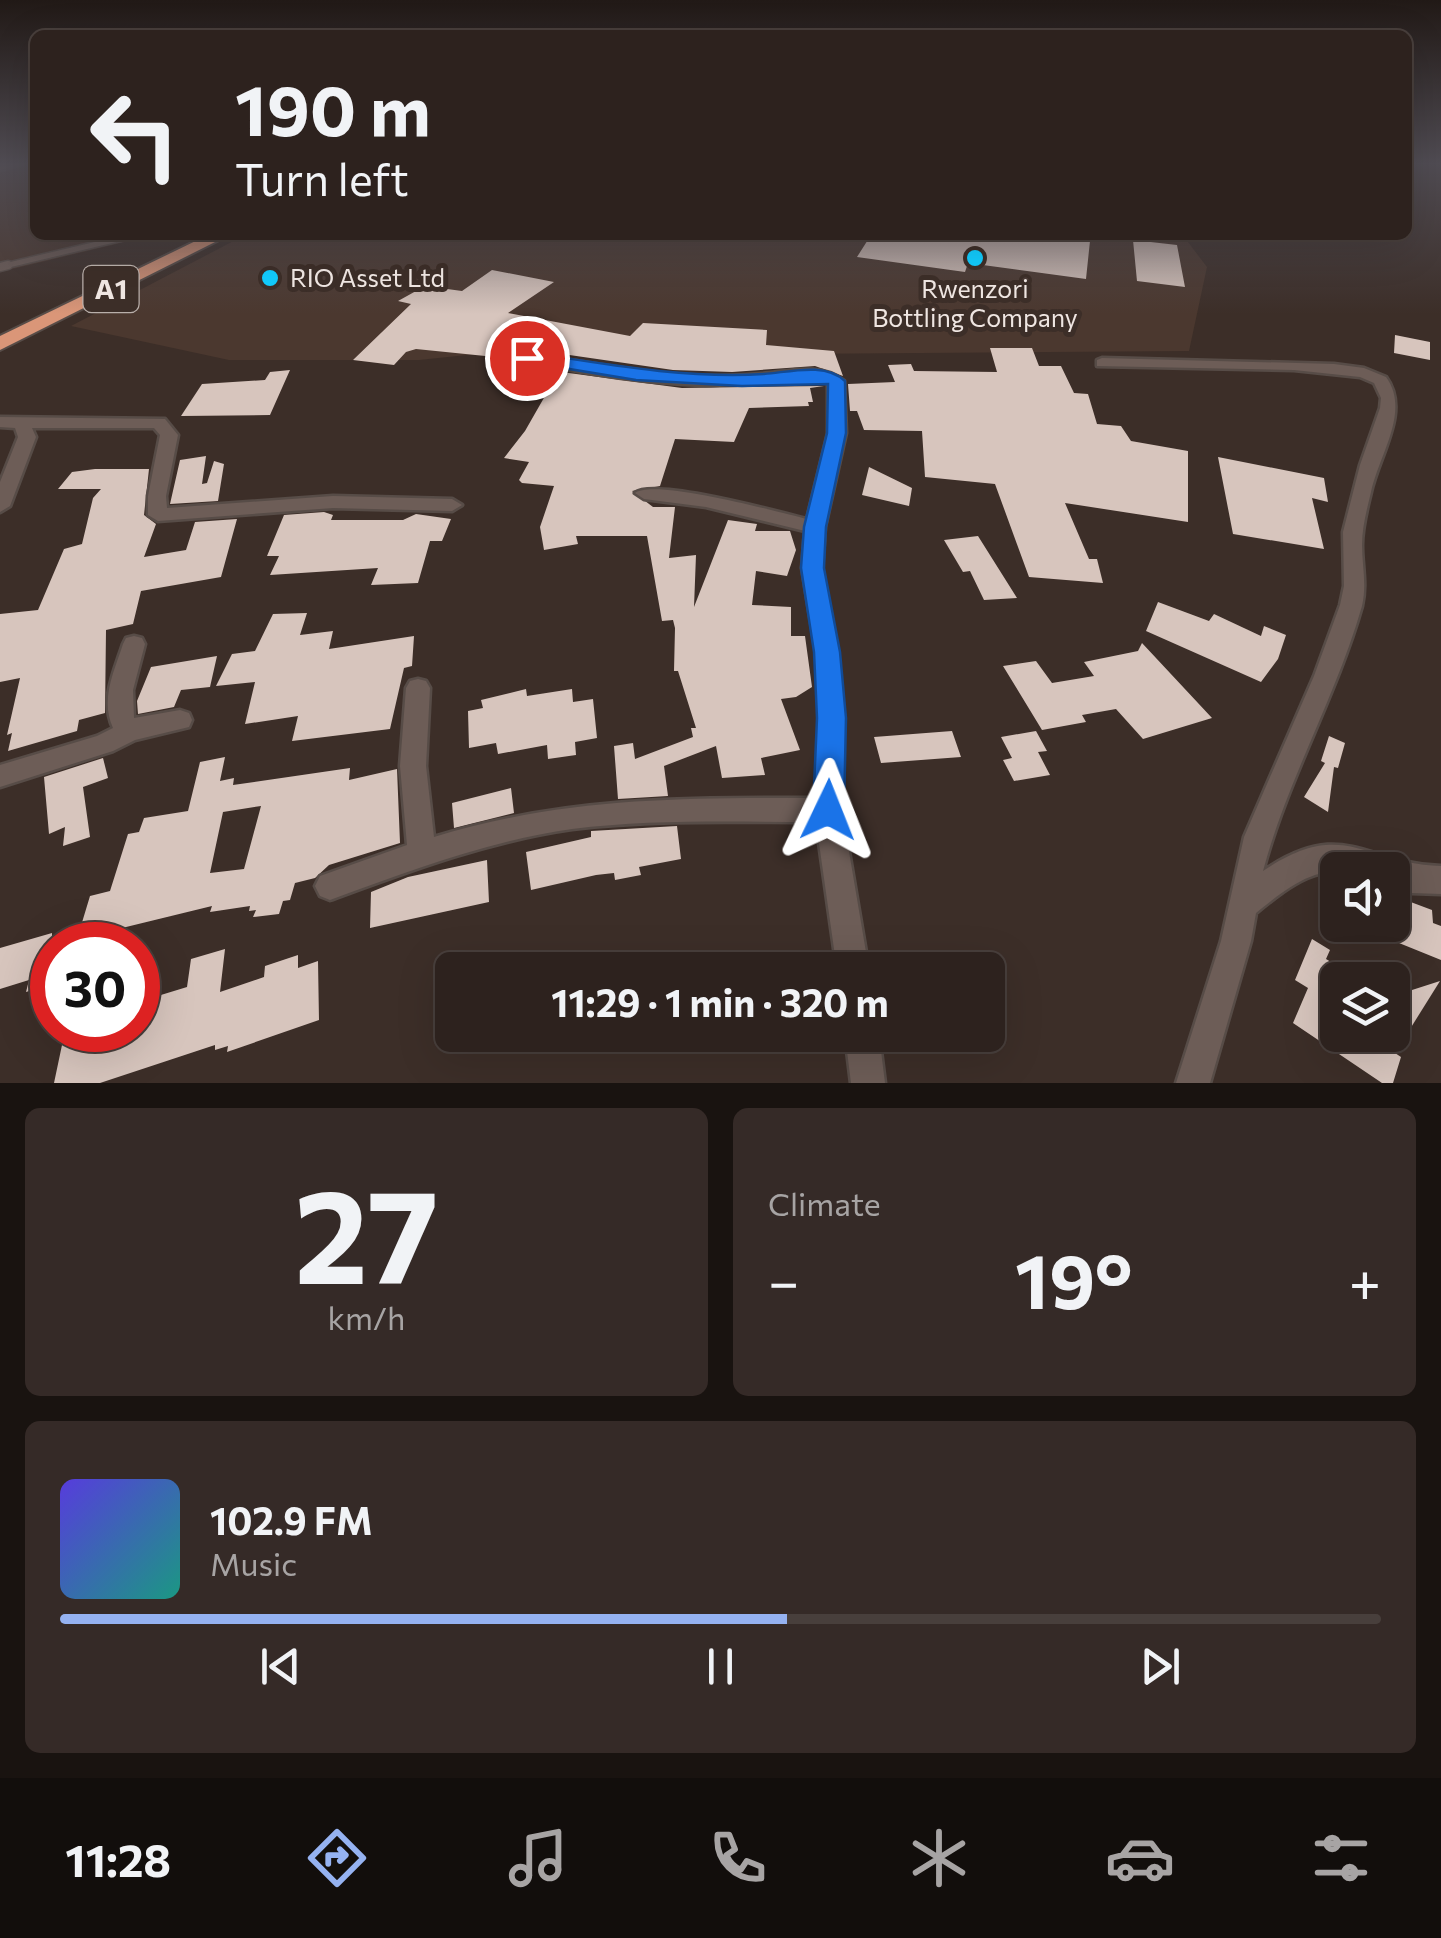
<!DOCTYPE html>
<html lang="en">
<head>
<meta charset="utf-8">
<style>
	body { margin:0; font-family:Commissioner,sans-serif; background:#352a27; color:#f1f3f6; height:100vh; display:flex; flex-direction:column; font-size:38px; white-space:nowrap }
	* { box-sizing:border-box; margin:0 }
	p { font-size:32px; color:#a7a4a4 }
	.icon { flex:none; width:55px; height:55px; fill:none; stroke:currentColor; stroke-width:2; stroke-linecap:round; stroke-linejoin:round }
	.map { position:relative; height:1083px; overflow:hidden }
	.side { display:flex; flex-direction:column; gap:25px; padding:25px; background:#191310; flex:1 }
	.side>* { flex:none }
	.banner { position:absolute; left:30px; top:30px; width:1382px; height:210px; border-radius:15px; box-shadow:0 10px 40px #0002,0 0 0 2px #483f3c; background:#2d221e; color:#f1f3f6; overflow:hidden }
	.controls { position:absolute; left:1320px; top:852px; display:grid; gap:20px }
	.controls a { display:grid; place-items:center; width:90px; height:90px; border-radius:15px; background:#2d221e; box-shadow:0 10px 40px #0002,0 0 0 2px #483f3c; font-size:50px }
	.speed { position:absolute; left:30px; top:922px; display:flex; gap:20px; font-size:50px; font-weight:700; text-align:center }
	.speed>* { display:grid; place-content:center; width:130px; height:130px; border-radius:50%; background:#2d221e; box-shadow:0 10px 40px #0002,0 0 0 2px #483f3c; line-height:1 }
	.speed .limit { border:15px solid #d22; background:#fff; color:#111 }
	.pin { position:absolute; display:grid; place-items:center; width:85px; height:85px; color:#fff; margin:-42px; border:5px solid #fff; border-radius:50%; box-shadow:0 2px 10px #0007 }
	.me { position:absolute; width:110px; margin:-55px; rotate:2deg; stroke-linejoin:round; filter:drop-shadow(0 0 8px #0008) }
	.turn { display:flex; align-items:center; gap:35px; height:210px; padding:0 40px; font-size:45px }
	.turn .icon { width:130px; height:130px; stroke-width:2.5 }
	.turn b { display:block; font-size:70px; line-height:85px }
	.big { font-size:75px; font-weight:700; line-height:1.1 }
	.side .tile { flex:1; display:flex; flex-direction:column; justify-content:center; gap:15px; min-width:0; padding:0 35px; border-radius:15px; background:#352a27 }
	.side .dial { align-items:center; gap:0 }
	.dial b { font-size:130px; line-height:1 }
	.song { display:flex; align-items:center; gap:30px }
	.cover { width:120px; height:120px; border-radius:15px; background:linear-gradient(135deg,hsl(250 70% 55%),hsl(170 70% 35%)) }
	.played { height:10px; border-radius:5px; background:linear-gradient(90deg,#95b2f1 55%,#483f3c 55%) }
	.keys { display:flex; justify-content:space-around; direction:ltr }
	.heat { display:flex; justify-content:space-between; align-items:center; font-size:55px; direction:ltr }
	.side .tiles { flex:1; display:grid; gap:25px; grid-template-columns:1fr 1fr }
	.tile:last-child { grid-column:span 2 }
	.trip { position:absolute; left:435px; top:952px; width:570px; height:100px; border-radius:15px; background:#2d221e; box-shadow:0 10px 40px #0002,0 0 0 2px #483f3c; font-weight:700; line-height:100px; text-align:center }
	.menu { display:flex; height:160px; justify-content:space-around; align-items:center; background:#120e0c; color:#a7a4a4 }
	.menu .icon { width:70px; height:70px }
	.menu .on { color:#95b2f1 }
	.menu b { font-size:45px; color:#f1f3f6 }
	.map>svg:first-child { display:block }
</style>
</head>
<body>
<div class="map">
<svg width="1441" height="1083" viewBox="0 0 1441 1083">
	<rect width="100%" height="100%" fill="#3c2e28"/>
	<path fill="#4b382f" d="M0,162H35V235H154L0,272Z
		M245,235H1129L1188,242L1207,267L1189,351L788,354L535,348L419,360H229L71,326Z"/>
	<path fill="#d7c5bd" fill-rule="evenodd" d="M871,235H1046L1090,241L1086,279L968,263L965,272L857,257Z
		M1133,240L1177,245L1185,287L1137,281Z
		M492,270L554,282L508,313L630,336L643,323L767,330L766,345L834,351L843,376L815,366L732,372L673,370L528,349L519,352L516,359L416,349L406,352L394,365L353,360L411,304L398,301L425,286L462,291Z
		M1395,335L1430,342V360L1394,353Z
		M990,348H1032L1039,366H1061L1074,393L1088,394L1097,424L1121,426L1131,441L1188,451V522L1065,503L1089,559H1097L1103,583L1029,577L995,484L925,477L922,431L864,430L857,411H850L848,384L895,382L888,365L911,364L914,371L997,372Z
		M290,370L270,415L181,416L202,384L265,380L270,372Z
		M561,372L682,388L824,386L810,388L813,402H808L809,406L749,408L734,442L675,439L660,486L632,491L653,507H675L669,558L696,555L694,607L728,520L757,524L755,531H790L796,550L787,576L756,571L752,605L791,607V636H805L812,687L796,697L781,699L800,750L761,758L765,775L722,778L716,746L664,766L668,796L618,799L614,746L633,743L635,759L693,737L691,728H696L678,671H674L675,628L673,620L662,621L647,536H576L578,544L544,550L540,527L554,486L522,483L519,480L529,462L504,458L525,431L545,396L541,395Z
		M206,456L202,484L207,483L214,461L224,464L218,501L170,504L180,460Z
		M1218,457L1324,478L1328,502L1312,498L1324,549L1233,534Z
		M869,467L912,488L909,506L862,495Z
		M95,469H149L144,515L156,524L144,557L186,550L195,522L237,519L221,577L141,591L133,624L106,630L105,713L79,720L77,731L8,751L12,733L7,735L20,678L0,682V614L38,610L64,549L82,544L93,498L101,489H58L72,472Z
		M324,512L333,515L331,520H403L416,514L451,519L442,541H430L418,583L371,585L378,568L270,575L279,556H267L284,515Z
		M978,536L1017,598L984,600L970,571L963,572L944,540Z
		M1158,602L1209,621L1214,614L1261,636L1264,626L1286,635L1278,659L1261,682L1146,631Z
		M307,613L300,635L333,631L329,649L414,636L412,666L404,668L390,729L292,741L298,716L245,724L255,682L216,686L232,654L255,651L273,614Z
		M1142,643L1212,718L1143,739L1116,709L1082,715L1086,722L1042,730L1003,666L1036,661L1052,683L1094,676L1084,662L1138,651Z
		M217,656L210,687L181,690L174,707L138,714L137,701L151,667Z
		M526,689L527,696L572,689L573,702L593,699L597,738L575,742L576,755L548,759L547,745L498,754L496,743L469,748L468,711L483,708L481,700Z
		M952,731L961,757L881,763L874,737Z
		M1036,731L1047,751L1038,752L1050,775L1014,781L1003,760L1012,758L1001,737Z
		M1329,736L1345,743L1338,768L1334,767L1328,812L1304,797L1325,763L1321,761Z
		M225,757L220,781L234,778L233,785L350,768L349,780L397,769L400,843L329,865L315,878L295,883L290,900L283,901L279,914L253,917L256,910L249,911L250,906L210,912L212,906L77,939L90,896L110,891L128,834L139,832L144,818L188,811L200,762ZM261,806L244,869L210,873L223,812Z
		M103,758L108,778L83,787L90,837L63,846L65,827L49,834L44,777Z
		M511,788L514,813L454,828L452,803Z
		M677,826L681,859L639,867L641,875L615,880L614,873L596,875L531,890L526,852L591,837V831Z
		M487,860L489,902L370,928L371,892L408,877Z
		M1392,895L1432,910L1433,923L1441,926V960L1357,926L1392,925Z
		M52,933V984L26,992L29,980L0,989V948Z
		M1312,939L1330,950L1326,959L1361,980H1338L1332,1011L1338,1015V1035H1392V976L1412,990L1440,981L1395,1053L1401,1057L1393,1083H1382L1293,1023L1308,988L1295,980Z
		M225,949L220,992L264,977L265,966L298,955V968L318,961L319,1020L227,1052L228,1046L215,1050V1045L100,1083H54L62,1045L109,1030H138V1002L187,987L191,959Z"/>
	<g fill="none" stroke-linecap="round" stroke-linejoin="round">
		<defs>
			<path id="service-far1" d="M0,267L135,235"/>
			<path id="service" d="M0,267L8,265"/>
			<path id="minor" d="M24,162L22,164L0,170V164Z
				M527,353C604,365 683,382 761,374C788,372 821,362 844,381L846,433L825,527L822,568L838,652L844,718L842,810L869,970H837L816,822C735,822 653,819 572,829C488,841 409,871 330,900L320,896L315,886L320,876L407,845L400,766L406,688L410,681L418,679L426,681L430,688L426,766L434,837C565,797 680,798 815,798L820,718L816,652L802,568L805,531L706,507L644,499L635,493C654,478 778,512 807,519L828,433V383C802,373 738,386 705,385C645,383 581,373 522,360V354Z
				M1102,358L1334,364L1364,368L1386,377C1411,411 1379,455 1371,492C1367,509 1362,527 1362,545C1362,566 1367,584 1362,606C1336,697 1287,780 1263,871C1344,816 1364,864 1441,866V894L1412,893L1392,884V870C1321,870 1313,866 1256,913L1251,941L1210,1083H1176L1221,941L1244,837L1314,676L1340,605L1344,586L1343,532L1360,465L1380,408L1381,398L1374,383L1360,377L1294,370L1097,366V360Z
				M0,417L165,419L178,435L166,496L167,508L333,496L452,499L462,505L452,511L333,508L158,521L148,515V496L160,435L154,428H32L36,437L10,506L0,512V482L18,437L15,428L0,427Z
				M134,636L142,638L145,644L133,690L134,718L180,710L189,713L192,720L189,727L135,740L113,751L0,787V765L97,736L113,728C100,699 114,672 123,644L126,638Z
				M845,1035H879L885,1083H851Z"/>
			<path id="trunk" d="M208,235H229L0,350V336Z"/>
		</defs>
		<use href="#service-far1" stroke="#574c47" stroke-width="8"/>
		<use href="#service" stroke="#574c47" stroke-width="11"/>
		<use href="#minor" stroke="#574c47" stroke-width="5"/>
		<use href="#trunk" stroke="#574c47" stroke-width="4"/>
		<use href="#service-far1" stroke="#6d5d57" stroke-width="5"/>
		<use href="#service" stroke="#6d5d57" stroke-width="8"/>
		<use href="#minor" fill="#6d5d57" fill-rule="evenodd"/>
		<use href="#trunk" fill="#da9678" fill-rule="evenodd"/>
	</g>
	<linearGradient id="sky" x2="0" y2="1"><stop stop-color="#211916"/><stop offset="0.52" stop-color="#504c53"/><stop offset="1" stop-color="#504c53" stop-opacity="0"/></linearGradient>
	<rect width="1441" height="314" fill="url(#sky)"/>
	<path fill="#1a73e8" stroke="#114b97" stroke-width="2.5" d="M527,352C605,364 685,379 764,374C790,372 825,362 845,381L846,433L826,527L824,568L840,652L846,718L844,810L839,820L828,824L818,820L813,810L817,718L814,652L801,568L804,527L827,433L828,384L742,386L636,380L521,361L518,358Z"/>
	<g fill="#12cafb" stroke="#3c2e28" stroke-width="4">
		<circle cx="975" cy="258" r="10"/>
		<circle cx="270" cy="278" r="10"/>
	</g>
	<g text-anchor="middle" stroke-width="10" stroke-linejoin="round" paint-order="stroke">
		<g font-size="25" fill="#efe6e2" stroke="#3c2e28" text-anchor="start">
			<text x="290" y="287">RIO Asset Ltd</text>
			<text x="975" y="298" text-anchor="middle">Rwenzori<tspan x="975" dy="29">Bottling Company</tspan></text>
		</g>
		<rect fill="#3c2e28" stroke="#b9afaa" stroke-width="2.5" x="83.5" y="266" width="55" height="46" rx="8"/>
		<g font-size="28" font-weight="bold" fill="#efe6e2">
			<text x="111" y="299">A1</text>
		</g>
	</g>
</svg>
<div class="controls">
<a><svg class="icon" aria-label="sound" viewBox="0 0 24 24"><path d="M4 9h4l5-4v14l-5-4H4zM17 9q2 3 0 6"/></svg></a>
<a><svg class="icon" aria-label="layers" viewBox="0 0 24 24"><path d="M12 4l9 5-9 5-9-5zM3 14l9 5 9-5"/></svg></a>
</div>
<div class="speed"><div class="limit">30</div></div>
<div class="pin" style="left:527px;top:358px;background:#d93025"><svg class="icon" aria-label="arrive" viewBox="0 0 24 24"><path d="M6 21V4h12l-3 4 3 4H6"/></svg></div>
<svg class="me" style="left:828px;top:810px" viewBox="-20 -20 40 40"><path d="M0-17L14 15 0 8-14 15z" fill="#1a73e8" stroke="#fff" stroke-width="4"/></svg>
<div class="trip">11:29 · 1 min · 320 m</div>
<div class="banner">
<div class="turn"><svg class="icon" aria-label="left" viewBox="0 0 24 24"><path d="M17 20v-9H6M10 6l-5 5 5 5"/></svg><div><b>190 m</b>Turn left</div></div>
</div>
</div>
<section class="side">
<div class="tiles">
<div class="tile dial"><b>27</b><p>km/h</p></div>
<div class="tile"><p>Climate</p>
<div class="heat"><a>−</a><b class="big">19°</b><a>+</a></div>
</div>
<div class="tile">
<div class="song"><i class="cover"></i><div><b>102.9 FM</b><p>Music</p></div></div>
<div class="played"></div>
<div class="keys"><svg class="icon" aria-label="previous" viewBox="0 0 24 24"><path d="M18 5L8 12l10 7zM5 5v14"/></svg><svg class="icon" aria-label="pause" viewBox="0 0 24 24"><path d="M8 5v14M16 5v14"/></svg><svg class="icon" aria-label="next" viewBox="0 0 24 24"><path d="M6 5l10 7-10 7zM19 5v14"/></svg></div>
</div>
</div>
</section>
<nav class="menu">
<b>11:28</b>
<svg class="icon on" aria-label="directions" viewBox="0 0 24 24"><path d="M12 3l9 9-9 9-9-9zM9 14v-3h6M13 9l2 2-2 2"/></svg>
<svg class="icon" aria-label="music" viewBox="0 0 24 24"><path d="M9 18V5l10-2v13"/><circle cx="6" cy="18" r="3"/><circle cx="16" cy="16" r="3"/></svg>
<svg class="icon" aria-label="phone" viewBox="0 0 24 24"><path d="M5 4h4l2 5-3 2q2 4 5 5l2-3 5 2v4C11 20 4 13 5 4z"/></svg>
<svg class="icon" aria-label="climate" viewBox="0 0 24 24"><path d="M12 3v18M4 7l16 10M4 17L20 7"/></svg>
<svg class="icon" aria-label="car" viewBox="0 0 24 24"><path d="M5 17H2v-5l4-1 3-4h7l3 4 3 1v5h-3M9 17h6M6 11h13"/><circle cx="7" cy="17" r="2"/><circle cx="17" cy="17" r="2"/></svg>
<svg class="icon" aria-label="filters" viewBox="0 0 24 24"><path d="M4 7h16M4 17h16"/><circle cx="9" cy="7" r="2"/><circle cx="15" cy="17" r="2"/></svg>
</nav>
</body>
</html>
